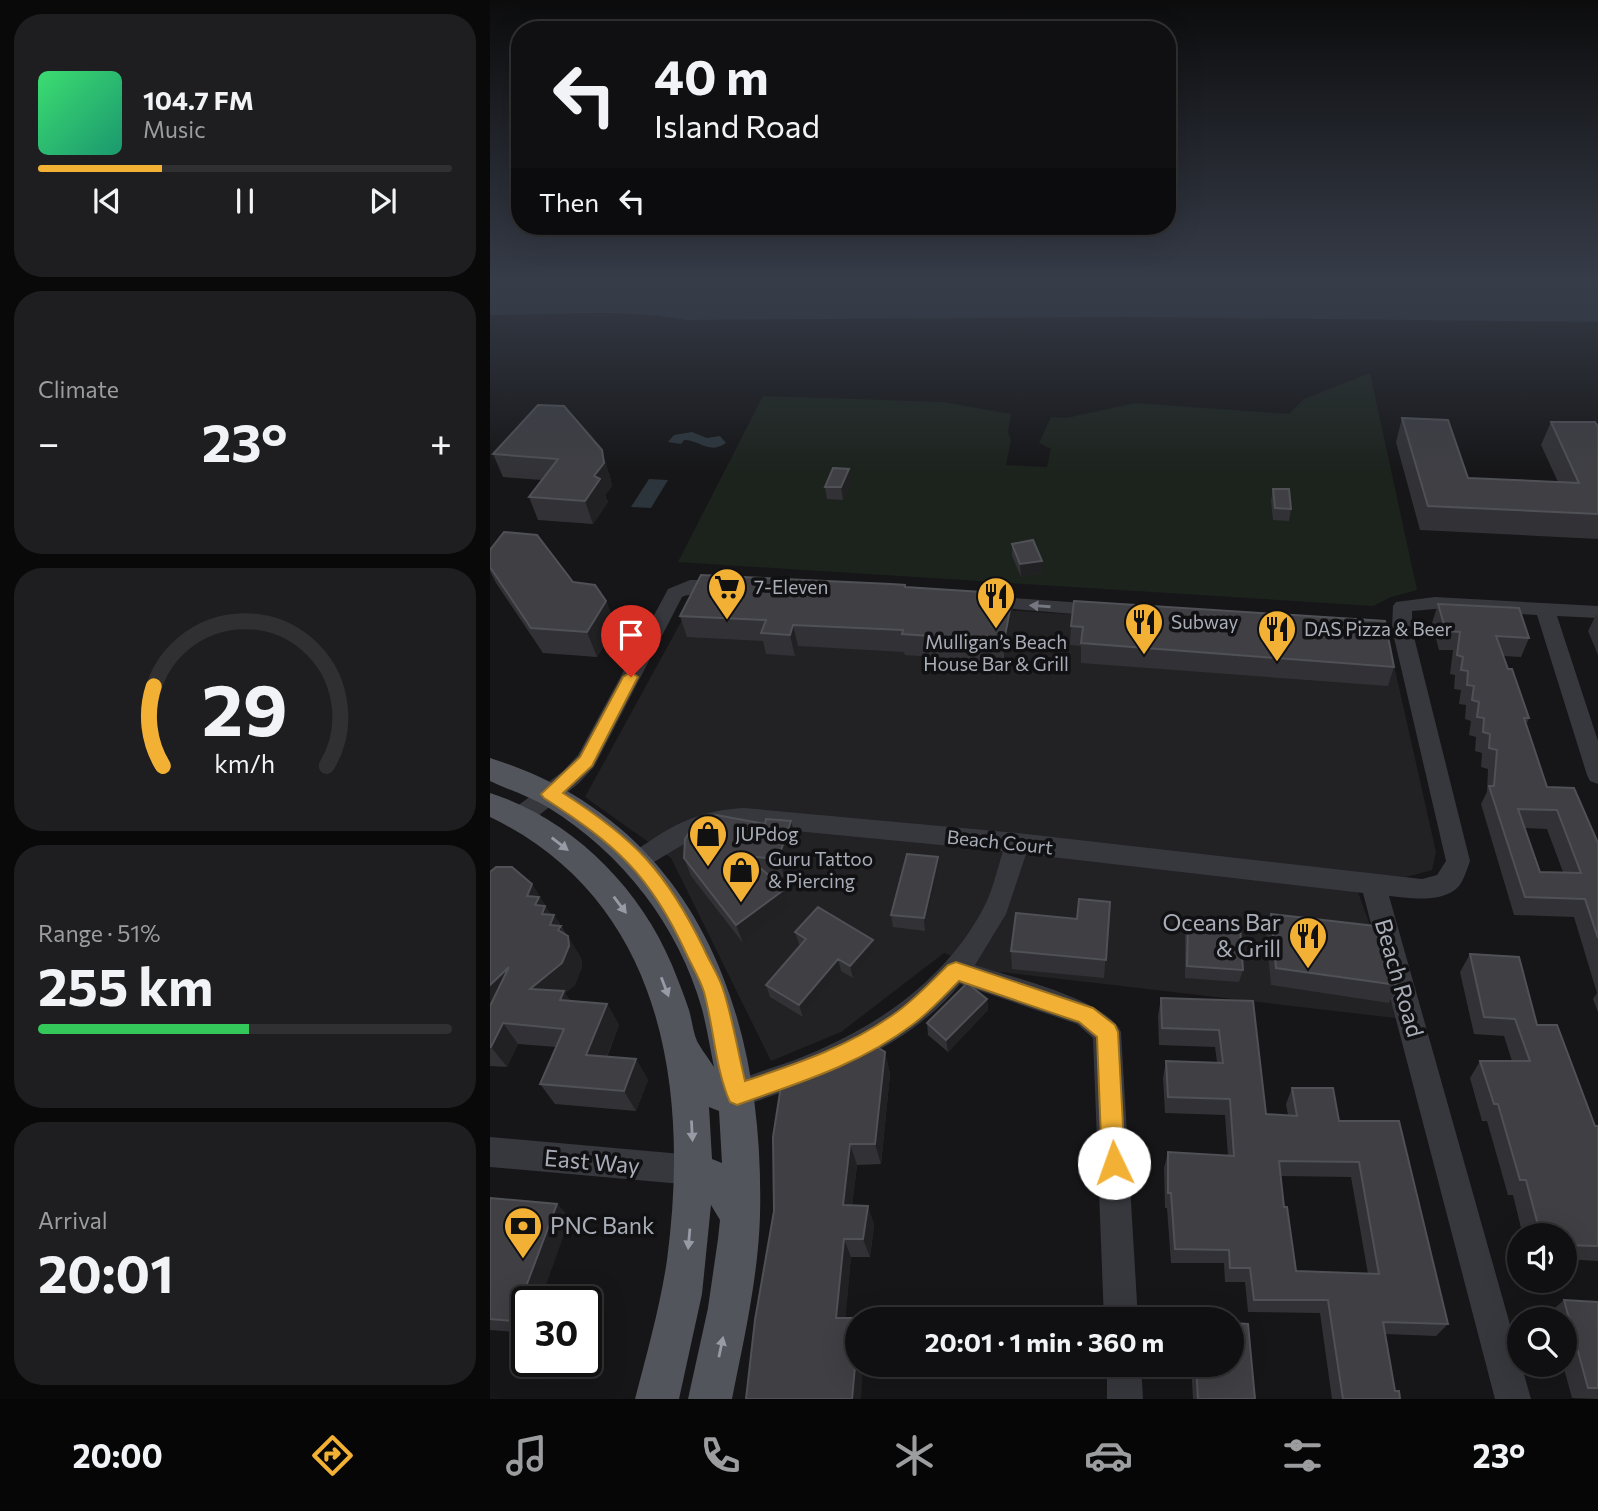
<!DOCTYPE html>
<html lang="en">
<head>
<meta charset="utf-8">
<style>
	body { margin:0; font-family:Commissioner,sans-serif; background:#1e1e20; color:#f1f3f6; height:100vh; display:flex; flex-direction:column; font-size:26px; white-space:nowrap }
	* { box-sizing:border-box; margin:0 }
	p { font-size:23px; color:#9c9d9f }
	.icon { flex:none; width:38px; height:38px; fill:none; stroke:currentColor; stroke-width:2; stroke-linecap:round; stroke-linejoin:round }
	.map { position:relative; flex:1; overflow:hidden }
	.details { display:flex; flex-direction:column; gap:14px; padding:14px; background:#09090a; width:490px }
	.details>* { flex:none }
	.guide { position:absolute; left:21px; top:21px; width:665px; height:214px; border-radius:28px; box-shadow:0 7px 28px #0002,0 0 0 2px #303032; background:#101012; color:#f1f3f6; overflow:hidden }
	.tools { position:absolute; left:1017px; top:1223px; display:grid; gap:14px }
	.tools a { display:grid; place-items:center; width:70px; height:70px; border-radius:50%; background:#101012; box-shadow:0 7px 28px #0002,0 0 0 2px #303032; font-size:35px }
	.speed { position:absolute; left:21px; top:1286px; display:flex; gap:14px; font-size:35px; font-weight:700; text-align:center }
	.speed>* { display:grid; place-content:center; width:91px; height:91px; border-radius:50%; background:#101012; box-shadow:0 7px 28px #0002,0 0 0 2px #303032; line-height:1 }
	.speed .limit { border:4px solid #111; border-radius:10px; background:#fff; color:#111 }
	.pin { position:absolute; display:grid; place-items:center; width:60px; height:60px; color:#fff; margin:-72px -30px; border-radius:50% 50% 50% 0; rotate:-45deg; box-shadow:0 0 7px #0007 }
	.pin .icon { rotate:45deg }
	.me { position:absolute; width:77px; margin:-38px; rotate:357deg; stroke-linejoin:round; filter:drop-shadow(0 0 5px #0008) }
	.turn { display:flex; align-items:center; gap:24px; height:147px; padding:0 28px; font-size:32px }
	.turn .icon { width:91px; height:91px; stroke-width:2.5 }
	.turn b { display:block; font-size:49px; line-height:60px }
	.then { display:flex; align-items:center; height:66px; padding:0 28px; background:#0003; gap:14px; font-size:26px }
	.big { font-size:52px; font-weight:700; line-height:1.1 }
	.details .tile { flex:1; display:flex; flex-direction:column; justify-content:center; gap:10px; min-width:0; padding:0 24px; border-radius:28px; background:#1e1e20 }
	.details .dial { align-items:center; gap:0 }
	.dial svg { height:182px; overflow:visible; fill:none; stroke:#303032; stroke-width:7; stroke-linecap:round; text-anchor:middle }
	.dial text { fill:#f1f3f6; stroke:none }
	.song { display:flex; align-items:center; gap:21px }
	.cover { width:84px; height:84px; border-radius:10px; background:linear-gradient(135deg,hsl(140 70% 55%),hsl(160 70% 35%)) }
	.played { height:7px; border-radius:4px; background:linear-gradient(90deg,#f2b134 30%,#303032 30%) }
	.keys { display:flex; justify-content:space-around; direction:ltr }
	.heat { display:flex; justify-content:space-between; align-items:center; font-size:38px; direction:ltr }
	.charge { height:10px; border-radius:5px; background:linear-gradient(90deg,#34c759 51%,#303032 0) }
	.trip { position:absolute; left:355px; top:1307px; width:399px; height:70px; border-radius:35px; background:#101012; box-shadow:0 7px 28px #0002,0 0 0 2px #303032; font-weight:700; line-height:70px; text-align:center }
	.tab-bar { display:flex; height:112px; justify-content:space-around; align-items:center; background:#060607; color:#9c9d9f }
	.tab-bar .icon { width:49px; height:49px }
	.tab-bar .current { color:#f2b134 }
	.tab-bar b { font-size:32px; color:#f1f3f6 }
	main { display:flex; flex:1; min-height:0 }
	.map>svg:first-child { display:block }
</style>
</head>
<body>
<main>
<section class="details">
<div class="tile">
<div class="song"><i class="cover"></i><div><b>104.7 FM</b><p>Music</p></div></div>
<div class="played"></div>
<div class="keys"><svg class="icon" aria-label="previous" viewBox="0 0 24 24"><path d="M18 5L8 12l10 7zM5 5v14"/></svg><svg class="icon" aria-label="pause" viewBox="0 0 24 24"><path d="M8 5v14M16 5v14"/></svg><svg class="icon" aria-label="next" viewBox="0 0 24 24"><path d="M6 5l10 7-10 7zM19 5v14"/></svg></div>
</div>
<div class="tile"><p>Climate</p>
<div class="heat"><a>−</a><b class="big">23°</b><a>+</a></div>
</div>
<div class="tile dial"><svg viewBox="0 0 100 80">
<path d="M14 69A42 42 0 1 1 86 69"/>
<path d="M14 69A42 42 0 0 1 10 34" stroke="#f2b134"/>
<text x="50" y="56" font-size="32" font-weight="700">29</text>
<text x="50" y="72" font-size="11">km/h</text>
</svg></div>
<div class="tile"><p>Range · 51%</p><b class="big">255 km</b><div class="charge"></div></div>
<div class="tile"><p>Arrival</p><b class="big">20:01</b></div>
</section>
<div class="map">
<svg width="1108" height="1399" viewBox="0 0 1108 1399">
	<rect width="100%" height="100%" fill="#161618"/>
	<path fill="#222225" d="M208,591L897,634L946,852L942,870L916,877L861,873L914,1019L502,971L454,953L351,1032L281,1061L181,858L95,797Z"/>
	<path fill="#1c231d" d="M880,373L927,590L901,597L883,606L188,562L273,396L454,402L521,414L518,431L521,441L516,465L557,467L561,449L549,443L561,417L576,418L645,403L799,414L814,399Z"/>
	<path fill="#2c353c" d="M0,277H1108V322L634,317L196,320C132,308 65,315 0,315Z
		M202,432L217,438L230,436L236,443C219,455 210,440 194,440L191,444L178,442L184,435Z
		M159,479L178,480L161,508L141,507Z"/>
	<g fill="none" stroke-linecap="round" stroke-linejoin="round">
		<path fill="#37383d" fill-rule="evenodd" d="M200,580H232L241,586C233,596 208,590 192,597L104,767L89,783L37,825L29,827L21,825L17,818L21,811L73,771L88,755L176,593L178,589Z
			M495,596L609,604L616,606L619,610L616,614L609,616L488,606L485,602L488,598Z
			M945,597L1108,606V618L1067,616L1108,741V784L1100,781L1097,775L1047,615L945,609L922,611V629L980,861C977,869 974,880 969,886C953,904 919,898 899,896L1041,1399H1005L873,893L536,854L516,914L485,965C520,977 616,999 631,1032L648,1320H614L603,1038L587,1024L470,984C416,1051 325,1081 247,1108L237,1104L233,1094L237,1084C263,1073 291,1066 317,1055C390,1025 457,978 494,907C503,890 507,870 513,851L254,826L214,832L149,871L140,868L137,861C141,852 149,848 157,843C188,821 216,810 254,808L527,833L932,879L947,875L956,861L902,629L903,606L906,602Z
			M0,1137L203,1155L214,1159L218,1170L214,1181L203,1185L0,1167Z
			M617,1365H651L653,1399H617Z"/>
		<path fill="#53555c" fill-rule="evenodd" d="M0,758C208,823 275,1016 270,1216C268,1278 254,1339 242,1399H198L218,1308L228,1239L230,1220L221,1205L212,1294L189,1399H145C157,1353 170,1307 177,1260C200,1087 173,900 0,817V793C81,819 149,886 182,965C188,980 194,995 199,1010C202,1020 203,1032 207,1041C211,1049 219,1059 224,1067C220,1048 217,1028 212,1009C189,926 132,853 59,808C41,797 19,790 0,781ZM219,1107L229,1111L232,1163L222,1159Z"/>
	</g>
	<path fill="#323236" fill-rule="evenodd" d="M48,405L119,473L122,486L115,495L118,502L103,524L48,520L39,497L52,480L13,477L3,454Z
		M912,418L978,478L1068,482L1051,445L1061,422L1108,427V539L930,530L906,442Z
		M361,481L353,500L337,499L335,487Z
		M783,489L801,509L799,521L783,520L781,501Z
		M522,544L552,573L531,577L522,556Z
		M0,550L83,582L116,601L126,626L107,657L53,653L6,583L0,571Z
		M415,585L416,587L523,615L514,662L415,655L414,652L308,646L305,656L276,654L273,641L197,637L190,616Z
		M584,601L904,667L898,686L591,663V646L580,645L581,626Z
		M948,604L1039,638L1031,657L1013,656L1039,718L1036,725L1057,787L1108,843V1012L1103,999L1107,993L1084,917L1024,915L991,804L997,792L998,769L991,767L992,753L985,751L986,737L979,735L981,721L975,719L976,705L969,704L971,690L964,689L965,675L960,674L963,650H949L942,623ZM1035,828L1057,829L1073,872H1050Z
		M1106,615H1108V655L1098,631Z
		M301,821L306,839L294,877L278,875L300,907L253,943L201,876L194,858L275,824Z
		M450,869L435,931L403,927L401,915Z
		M0,872L42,884L61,915H64L91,958L92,967L85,985L75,993L80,1001L117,1004L129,1025L117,1057L146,1059L158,1080L146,1111L65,1104L50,1084L66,1047L28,1044L17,1067L0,1066Z
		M620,902L614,978L522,969L521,951L587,919Z
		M781,914L907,985L899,1003L781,985L776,932Z
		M698,922L753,970L749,982L695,978V934Z
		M305,932L383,940L385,952L363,978L351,971L313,1017L280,997L276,985L310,945L309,944Z
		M980,954L1047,1025L1105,1126H1108V1261L1074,1259V1236H1033L1023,1195H1018L997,1121H992L980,1078L990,1061H1022L1014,1036L984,1034L970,972Z
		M671,998L763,1001L776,1114L798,1115L796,1104L802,1088L849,1121L958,1324L946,1336L895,1334L905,1391L910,1399H842L830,1313L758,1312L755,1282H735L734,1263H681L677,1208H675L674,1168L678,1152L738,1156L735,1115L675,1113L673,1078L676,1061L727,1062L725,1047L669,1045L668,1016ZM791,1176L861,1177L878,1274L806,1271L794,1207Z
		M497,999L498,1010L458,1052L438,1035L437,1023Z
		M395,1052L400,1074L391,1164L367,1165L362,1205L378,1206L384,1225L380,1257H361L355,1318H369L370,1320H368L256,1399Z
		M0,1198L67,1204L80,1218L37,1302V1333L0,1330Z
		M1074,1300L1108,1302V1399L1082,1398L1073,1365H1074V1320H1061L1059,1313Z
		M701,1365H742L765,1399H703Z"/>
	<path fill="#212124" d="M112,450L119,473L122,486L115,495L118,502L103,524L95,501L104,476Z
		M359,469L361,481L353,500L351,487Z
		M552,561V573L531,577L530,564Z
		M523,594V615L514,662V641Z
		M116,601L126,626L107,657L97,632Z
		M303,625L308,646L305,656L300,635Z
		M301,821L306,839L294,877L288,859Z
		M448,857L450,869L435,931L434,918Z
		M42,884L63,918L64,915L78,940V936L91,958L92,967L85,985L75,993L88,1013L40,989L37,896Z
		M295,889L300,907L253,943L246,925Z
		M383,940L385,952L363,978L360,966Z
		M348,959L351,971L313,1017L309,1005Z
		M19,967L0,1020V985Z
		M497,999L498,1010L458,1052L456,1040Z
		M117,1004L129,1025L109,1075L96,1055Z
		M13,1023L28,1044L17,1067L1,1047Z
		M395,1052L400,1074L391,1164L385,1144Z
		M146,1059L158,1080L146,1111L134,1091Z
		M360,1144L367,1165L360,1224L353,1205Z
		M67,1204L80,1218L50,1302H37V1332L23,1321Z
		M378,1206L384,1225L380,1257L373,1239Z
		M354,1239L361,1257L354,1334L346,1318Z
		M368,1334V1365H373L371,1399H362Z"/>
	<path fill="#3f3f44" stroke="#4f5156" stroke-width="2" fill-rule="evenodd" d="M48,405L74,406L112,450L114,463L104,476L110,479L95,501L39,497L68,459L3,454Z
		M912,418L958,420L978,478L1089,483L1061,422H1105L1108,427V514L938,506Z
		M343,468L359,469L351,487H335Z
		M783,489H799L801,509L785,508Z
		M14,532L47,535L83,582L105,585L116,601L97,632L41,628L0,567V550Z
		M543,540L552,561L530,564L522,544Z
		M211,575L401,584L415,585V587L523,594L514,641L412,634L413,630L303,625L300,635L271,633L276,620L190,616Z
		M584,601L895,621L904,667L591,643L593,627L581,626Z
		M948,604L1029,608L1039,638L1006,636L1018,669H1022L1039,718H1034L1057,787L1084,788L1108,843V938L1095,899L1035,897L999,786H1004L1007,750L999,748L1000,734L993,732L994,718L987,717L989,702L982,700L984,686L977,685L978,671L971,670L973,657L967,655L970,632L956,631ZM1028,809L1067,810L1091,873L1050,872Z
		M226,815L275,824L276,819L301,821L288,859L256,856L295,889L246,925L194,858L195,839L207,820Z
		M417,854L448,857L434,918L401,915Z
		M6,867H22L42,884L37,896L49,897L45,905L55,906L52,914L64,915L60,925L71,926L68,930L78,936L79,946L72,963L40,989L74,991L70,1000L117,1004L96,1055L146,1059L134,1091L50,1084L74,1029L13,1023L1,1047H0V1006L19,967L0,985V872Z
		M589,899L620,902L616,960L521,951L526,913L587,919Z
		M328,907L383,940L360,966L348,959L309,1005L276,985L316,939L305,932Z
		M781,914L885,926L907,985L786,968Z
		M698,922L750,927L753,970L697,966Z
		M980,954L1029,957L1047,1025H1067L1105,1126H1108V1246L1074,1245V1236H1051L1036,1180H1030L1008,1104H1004L990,1061H1040L1025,1019L994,1017Z
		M477,983L497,999L456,1040L437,1023Z
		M671,998L763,1001L776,1114L807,1116L802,1088H843L849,1121H909L958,1324L893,1322L905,1391H909L910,1399H853L838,1300H764L760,1268H740L739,1250L685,1249L681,1193H678V1152L744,1156L740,1099L678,1097L676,1061L733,1063L729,1030L672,1028ZM789,1161L869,1162L889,1274L806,1271L797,1207H794Z
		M384,1045L395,1052L385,1144H360L353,1205L378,1206L373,1239H354L346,1318H369V1320H368V1334L362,1399H256L265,1320L284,1211L283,1137L291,1086Z
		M0,1198L67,1204L23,1321L0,1319Z
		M1074,1300L1108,1302V1388H1098Z
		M742,1323L758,1324L765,1399H708L706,1365H742Z"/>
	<defs><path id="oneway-solid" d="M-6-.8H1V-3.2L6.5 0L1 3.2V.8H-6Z" transform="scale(1.75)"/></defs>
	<use fill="#757881" href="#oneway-solid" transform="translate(550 606) rotate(-176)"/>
	<g fill="#979ba6">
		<use href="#oneway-solid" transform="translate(70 844) rotate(38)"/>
		<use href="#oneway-solid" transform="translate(130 905) rotate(53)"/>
		<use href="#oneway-solid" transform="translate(175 987) rotate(69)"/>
		<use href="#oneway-solid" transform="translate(202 1131) rotate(87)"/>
		<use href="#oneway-solid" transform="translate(199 1239) rotate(95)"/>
		<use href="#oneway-solid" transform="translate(231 1347) rotate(-78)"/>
	</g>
	<linearGradient id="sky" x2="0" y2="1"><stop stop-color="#0c0c0d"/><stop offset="0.59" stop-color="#363c48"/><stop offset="1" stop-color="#363c48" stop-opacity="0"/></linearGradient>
	<rect width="1108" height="473" fill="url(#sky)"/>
	<path fill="#f2b134" stroke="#9d7322" stroke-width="2" d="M141,672L148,677L102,766L73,793C145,839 176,871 214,949C220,963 230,977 234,992C243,1021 248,1052 255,1081C309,1063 360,1046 407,1012C425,999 442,981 458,965L466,962L603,1008L625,1025L628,1032L635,1163L632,1171L624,1174L616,1171L612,1163L607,1037L589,1022L469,981C454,996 439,1013 422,1025C369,1065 308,1083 247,1105L240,1102C225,1068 224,1028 214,992C210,979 202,966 196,953C160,874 125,844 54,798L51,794L90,757L133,677Z"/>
	<defs>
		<symbol id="supermarket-pin" viewBox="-11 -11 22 30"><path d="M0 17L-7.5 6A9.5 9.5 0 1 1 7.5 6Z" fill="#f2b134" stroke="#111113"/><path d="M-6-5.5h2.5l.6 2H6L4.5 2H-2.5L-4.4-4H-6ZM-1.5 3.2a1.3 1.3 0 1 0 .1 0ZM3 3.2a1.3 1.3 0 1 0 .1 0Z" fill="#111"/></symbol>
		<symbol id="restaurant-pin" viewBox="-11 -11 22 30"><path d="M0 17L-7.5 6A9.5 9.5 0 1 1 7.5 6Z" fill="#f2b134" stroke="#111113"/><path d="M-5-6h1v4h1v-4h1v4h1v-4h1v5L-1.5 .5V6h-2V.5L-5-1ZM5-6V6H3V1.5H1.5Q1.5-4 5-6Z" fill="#111"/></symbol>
		<symbol id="shop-pin" viewBox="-11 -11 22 30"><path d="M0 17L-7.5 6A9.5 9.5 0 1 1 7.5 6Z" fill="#f2b134" stroke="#111113"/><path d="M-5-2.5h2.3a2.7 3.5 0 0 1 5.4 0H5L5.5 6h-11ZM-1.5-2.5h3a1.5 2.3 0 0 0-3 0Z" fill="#111"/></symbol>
		<symbol id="bank-pin" viewBox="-11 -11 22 30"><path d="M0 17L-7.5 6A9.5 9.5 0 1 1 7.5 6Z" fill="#f2b134" stroke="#111113"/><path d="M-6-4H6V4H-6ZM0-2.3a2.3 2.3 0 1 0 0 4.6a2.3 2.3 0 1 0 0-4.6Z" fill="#111"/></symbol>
	</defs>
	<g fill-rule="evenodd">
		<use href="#supermarket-pin" x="215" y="565" width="44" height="60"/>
		<use href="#restaurant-pin" x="484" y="574" width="44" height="60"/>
		<use href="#restaurant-pin" x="632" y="600" width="44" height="60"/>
		<use href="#restaurant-pin" x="765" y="607" width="44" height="60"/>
		<use href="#shop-pin" x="196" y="812" width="44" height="60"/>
		<use href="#shop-pin" x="229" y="848" width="44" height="60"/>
		<use href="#restaurant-pin" x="796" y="914" width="44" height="60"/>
		<use href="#bank-pin" x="11" y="1204" width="44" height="60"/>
	</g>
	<g text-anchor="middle" stroke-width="7" stroke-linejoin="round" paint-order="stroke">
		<g font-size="19" fill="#a8adb8" stroke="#111113" text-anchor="start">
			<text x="264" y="594">7-Eleven</text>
			<text x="681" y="629">Subway</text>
			<text x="814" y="636">DAS Pizza &amp; Beer</text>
			<text x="506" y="649" text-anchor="middle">Mulligan’s Beach<tspan x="506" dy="22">House Bar &amp; Grill</tspan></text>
			<text x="245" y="841">JUPdog</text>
			<text x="278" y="866">Guru Tattoo<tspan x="278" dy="22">&amp; Piercing</tspan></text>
		</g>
		<g font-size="19" fill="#a8adb8" stroke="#111113">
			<text transform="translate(510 842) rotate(6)" y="7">Beach Court</text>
		</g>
		<g font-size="23" fill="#a8adb8" stroke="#111113" text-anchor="end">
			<text x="791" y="931">Oceans Bar<tspan x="791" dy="26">&amp; Grill</tspan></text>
			<text x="60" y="1234" text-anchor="start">PNC Bank</text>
		</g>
		<g font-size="23" fill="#a8adb8" stroke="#111113">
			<text transform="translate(909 978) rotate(74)" y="8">Beach Road</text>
			<text transform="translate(102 1162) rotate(5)" y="8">East Way</text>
		</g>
	</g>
</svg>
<div class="tools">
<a><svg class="icon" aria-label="sound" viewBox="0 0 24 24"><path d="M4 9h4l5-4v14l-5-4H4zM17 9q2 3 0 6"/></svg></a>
<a><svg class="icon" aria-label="search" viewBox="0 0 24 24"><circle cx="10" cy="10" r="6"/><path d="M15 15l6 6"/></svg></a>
</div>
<div class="speed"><div class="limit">30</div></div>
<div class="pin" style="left:141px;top:677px;background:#d93025"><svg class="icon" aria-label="arrive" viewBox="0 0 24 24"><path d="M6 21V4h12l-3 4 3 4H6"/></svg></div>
<svg class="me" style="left:624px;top:1163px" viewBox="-20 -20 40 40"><circle r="19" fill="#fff"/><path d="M0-13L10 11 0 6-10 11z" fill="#f2b134"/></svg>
<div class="trip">20:01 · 1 min · 360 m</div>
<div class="guide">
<div class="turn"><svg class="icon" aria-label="left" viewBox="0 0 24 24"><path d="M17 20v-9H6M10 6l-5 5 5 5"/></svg><div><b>40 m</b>Island Road</div></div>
<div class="then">Then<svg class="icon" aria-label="left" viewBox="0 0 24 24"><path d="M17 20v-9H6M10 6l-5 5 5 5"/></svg></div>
</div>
</div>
</main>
<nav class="tab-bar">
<b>20:00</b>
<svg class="icon current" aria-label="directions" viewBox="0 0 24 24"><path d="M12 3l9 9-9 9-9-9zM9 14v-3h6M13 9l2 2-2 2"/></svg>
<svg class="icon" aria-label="music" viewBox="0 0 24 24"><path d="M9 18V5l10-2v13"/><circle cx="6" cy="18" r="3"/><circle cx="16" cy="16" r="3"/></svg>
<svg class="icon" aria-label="phone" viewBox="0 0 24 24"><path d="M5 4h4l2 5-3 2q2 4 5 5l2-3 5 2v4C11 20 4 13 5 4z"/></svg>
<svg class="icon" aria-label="climate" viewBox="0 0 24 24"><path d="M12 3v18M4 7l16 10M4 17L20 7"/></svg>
<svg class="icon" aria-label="car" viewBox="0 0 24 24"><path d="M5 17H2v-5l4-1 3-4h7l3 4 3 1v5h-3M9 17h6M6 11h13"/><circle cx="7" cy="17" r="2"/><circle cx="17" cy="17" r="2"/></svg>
<svg class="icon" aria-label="filters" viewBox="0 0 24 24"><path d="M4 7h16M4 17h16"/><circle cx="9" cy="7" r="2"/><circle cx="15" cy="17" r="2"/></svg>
<b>23°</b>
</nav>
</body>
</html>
